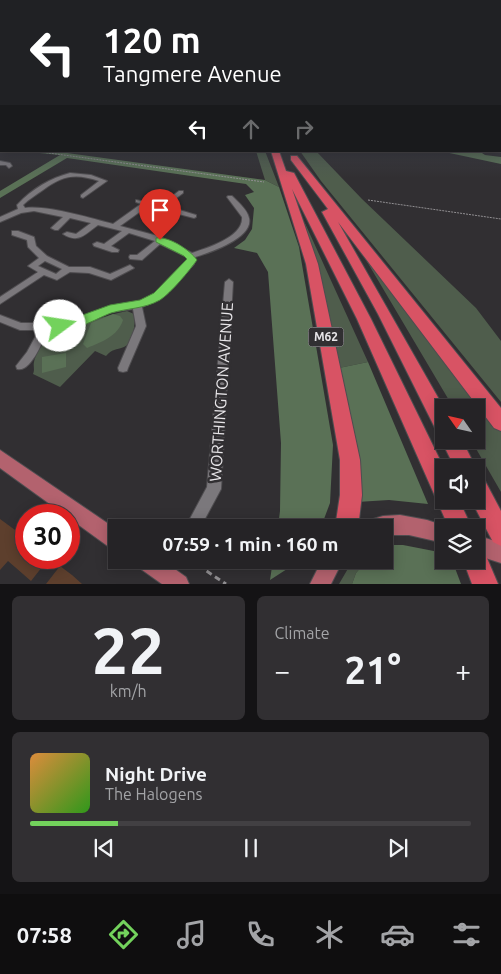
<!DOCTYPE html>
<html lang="en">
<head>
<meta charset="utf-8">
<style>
	body { margin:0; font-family:Ubuntu,sans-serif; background:#312f32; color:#f1f3f6; height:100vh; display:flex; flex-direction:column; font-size:19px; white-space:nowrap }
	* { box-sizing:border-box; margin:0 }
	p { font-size:16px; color:#a3a4a7 }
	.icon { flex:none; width:28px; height:28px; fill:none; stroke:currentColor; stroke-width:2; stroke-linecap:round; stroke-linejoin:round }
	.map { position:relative; height:584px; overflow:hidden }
	.panel { display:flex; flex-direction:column; gap:12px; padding:12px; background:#141315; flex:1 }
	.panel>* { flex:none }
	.guide { position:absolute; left:0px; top:0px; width:501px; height:152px; box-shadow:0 2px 12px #0003,0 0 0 1px #424043; background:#202124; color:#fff; overflow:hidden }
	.needle { width:32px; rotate:304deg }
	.controls { position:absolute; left:435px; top:399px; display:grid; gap:10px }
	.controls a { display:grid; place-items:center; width:50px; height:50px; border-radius:0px; background:#252326; box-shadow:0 2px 12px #0003,0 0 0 1px #424043; font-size:25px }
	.speed { position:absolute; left:15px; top:504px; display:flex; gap:10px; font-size:25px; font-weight:700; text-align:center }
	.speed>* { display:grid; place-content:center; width:65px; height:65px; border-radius:50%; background:#252326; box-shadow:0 2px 12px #0003,0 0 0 1px #424043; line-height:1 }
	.speed .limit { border:8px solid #d22; background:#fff; color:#111 }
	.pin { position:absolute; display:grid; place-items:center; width:42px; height:42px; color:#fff; margin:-51px -21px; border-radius:50% 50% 50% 0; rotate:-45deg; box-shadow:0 0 5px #0007 }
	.pin .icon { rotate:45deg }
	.me { position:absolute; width:55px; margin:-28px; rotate:76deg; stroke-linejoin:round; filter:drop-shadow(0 0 4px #0008) }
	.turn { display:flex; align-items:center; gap:18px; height:105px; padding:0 20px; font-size:22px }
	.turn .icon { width:65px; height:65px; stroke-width:2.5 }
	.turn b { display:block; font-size:35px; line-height:42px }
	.lanes { display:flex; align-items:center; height:48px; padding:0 20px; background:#0003; justify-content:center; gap:25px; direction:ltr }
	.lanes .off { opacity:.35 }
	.big { font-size:38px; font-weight:700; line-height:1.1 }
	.panel .widget { flex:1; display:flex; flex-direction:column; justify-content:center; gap:8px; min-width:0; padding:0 18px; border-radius:8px; background:#312f32 }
	.panel .dial { align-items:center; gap:0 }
	.dial b { font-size:65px; line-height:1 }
	.song { display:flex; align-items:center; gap:15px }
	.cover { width:60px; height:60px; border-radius:8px; background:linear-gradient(135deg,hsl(30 70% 55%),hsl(110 70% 35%)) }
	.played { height:5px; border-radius:2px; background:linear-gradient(90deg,#73d25c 20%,#424043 20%) }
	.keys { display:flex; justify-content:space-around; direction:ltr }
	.heat { display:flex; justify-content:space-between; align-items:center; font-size:28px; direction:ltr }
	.panel .tiles { flex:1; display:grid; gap:12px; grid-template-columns:1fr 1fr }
	.widget:last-child { grid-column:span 2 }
	.trip { position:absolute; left:108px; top:519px; width:285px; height:50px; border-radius:0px; background:#252326; box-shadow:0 2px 12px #0003,0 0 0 1px #424043; font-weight:700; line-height:50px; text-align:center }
	.menu { display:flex; height:80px; justify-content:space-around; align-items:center; background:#0f0e0f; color:#a3a4a7 }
	.menu .icon { width:35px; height:35px }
	.menu .selected { color:#73d25c }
	.menu b { font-size:22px; color:#f1f3f6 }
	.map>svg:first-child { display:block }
</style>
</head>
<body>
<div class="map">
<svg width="501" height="584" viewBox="0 0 501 584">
	<rect width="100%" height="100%" fill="#312f32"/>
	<path fill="#4f5d4c" d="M256,151H265L279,187L265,180Z
		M300,151H316L362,199L476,308L501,341V402L321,181Z
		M304,221L368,362L339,368L319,271Z
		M356,243L501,429V492L471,440H476V408L453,407Z
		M127,311L134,314C136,322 133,344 124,347C116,350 112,349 106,356L95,351L60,387L33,374C35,369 33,367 34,362C35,355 44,341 49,335C52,332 119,312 127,311Z
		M353,560H367L356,573L352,584H339Z"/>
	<path fill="#5a7156" d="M19,151L67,153L265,180L279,187L299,247L333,445L330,503L321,527H278L280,511L281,443L268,272L257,253L234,248L245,240L252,229L254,208L245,195L254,192L246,184L67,158L0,198V191L60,155Z
		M440,151H479L485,155L501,157V164Z
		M113,314L120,316L123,320C118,336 102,342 87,348L83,344L91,323Z
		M66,353V367L42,373V357Z
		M368,362L428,504L389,500L357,502L339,368Z
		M384,545H403L444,553V560H452L461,584H352L356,573L367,560H384Z
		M273,560H301L270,580Z"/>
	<path fill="#5d3f2d" d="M0,519L26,538V558H41L46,562L31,581L8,561L0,570Z
		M60,566L72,575L82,584H46Z"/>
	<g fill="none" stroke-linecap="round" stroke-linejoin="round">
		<defs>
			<path id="minor" d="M0,118H1V120H0Z
				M0,161L10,163L12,166L9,168L6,165H0Z
				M70,173L91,175L107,181L83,198L81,197V195L99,181C76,173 63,175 43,190C36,195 29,199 23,205L25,208C47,205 90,218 113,224L141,204L136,202V200L160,205L179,191H183V193L166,206L196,215V217L194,218L148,206L120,226L158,236L192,253C207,248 244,237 242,217L227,197L228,196H232C238,202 247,209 249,218C254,238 209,253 195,257L194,264L161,298L142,307L146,326L128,368L127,371L123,372L119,371L118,368L136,326L133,309L111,312L79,324L48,330C43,340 31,373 17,369L16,366L27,352L39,330H20L0,322V315L21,323H45L78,318L110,306L141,301L155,294L187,261V257L160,244L142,260L130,259L129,257L130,255H137L155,241L129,233L111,246L119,250L118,252H112L94,246L93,244L97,242L104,244L122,231L98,225C85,234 79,244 63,234L67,232L76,234L91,223L70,218L58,230H55L51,228L63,217L34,211L21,213L0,222V217L18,209L17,205L18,204C32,189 51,178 70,173Z
				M12,231H18L34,237L36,246L47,256L69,267H90L110,274L130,265L134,268L111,280L89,273L70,272L57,280L44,275L0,304V297L38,272L28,266L39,258L28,247L27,240L12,235ZM45,261L62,269L56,274L38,266Z
				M229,279L233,282L221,489L200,528H185L207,487L225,282Z
				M165,560H182L171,580L165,582L159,580L157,574Z"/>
			<path id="major" d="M0,450L116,529V549L109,547L69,518V515H65L0,468Z
				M400,515L427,520L451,528H444V543L409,535H384V528H365L367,521L383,516Z
				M476,535L501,543V563L476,555Z
				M135,560H162L186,577L189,584H162L138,567Z
				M322,560H343L331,584H310Z"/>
			<path id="highway" d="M271,151H279L286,171L294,173L371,319L444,468V500H459L472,528H449L357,319L292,189L318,264L360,460L362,495L358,528H335L340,495V460L306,264Z
				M291,156H297L501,408V431L494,428L338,222L444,408V440H462L476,468H455L441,440L444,435L437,432L378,314L322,212L328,209L291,160Z
				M476,476L484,479L501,511V546L493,542L471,500H476Z
				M476,548L484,551L498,584H472L463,560H476Z"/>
		</defs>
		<use href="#minor" stroke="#4f4d50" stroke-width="2"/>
		<use href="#major" stroke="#4f4d50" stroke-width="2"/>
		<use href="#highway" stroke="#4f4d50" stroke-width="2"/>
		<path stroke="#918f92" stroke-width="1" stroke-dasharray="2 1" stroke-linecap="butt" d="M34,151L264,182
			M368,200L501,219"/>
		<path stroke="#918f92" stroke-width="3" stroke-dasharray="6 4" stroke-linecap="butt" d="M190,560L226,584"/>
		<use href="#minor" fill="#7b787c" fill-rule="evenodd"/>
		<use href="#major" fill="#b3626e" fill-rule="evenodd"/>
		<use href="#highway" fill="#d85364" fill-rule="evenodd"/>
	</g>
	<linearGradient id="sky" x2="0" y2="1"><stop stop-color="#1b1a1c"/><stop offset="0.54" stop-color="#484d5a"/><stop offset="1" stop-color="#484d5a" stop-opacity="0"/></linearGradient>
	<rect width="501" height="178" fill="url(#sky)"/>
	<path fill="#73d25c" stroke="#4b883c" d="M156,238C169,236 190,250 197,260C189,271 171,293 160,300C144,309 128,308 111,313C95,319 72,334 55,329L53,326L55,322L77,317L110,305L140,300L154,293L187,259L184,256L156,242Z"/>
	<g text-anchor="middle" stroke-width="5" stroke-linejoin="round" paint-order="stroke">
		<rect fill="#312f32" stroke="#b1afb2" stroke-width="1" x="308.5" y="327.5" width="35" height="19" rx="4"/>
		<g font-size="12" font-weight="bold" fill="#e8e6e9">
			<text x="326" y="341">M62</text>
		</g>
		<g font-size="16" fill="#e8e6e9" stroke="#312f32">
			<text transform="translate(221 392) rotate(-86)" y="6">WORTHINGTON AVENUE</text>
		</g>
	</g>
</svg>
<div class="controls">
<a><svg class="needle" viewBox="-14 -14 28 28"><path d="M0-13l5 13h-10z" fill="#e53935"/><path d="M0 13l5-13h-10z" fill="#a3a4a7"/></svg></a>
<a><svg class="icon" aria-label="sound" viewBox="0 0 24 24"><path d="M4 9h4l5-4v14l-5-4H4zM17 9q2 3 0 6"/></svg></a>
<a><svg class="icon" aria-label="layers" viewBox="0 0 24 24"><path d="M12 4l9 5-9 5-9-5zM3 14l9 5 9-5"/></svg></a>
</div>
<div class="speed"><div class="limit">30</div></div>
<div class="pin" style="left:160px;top:240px;background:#d93025"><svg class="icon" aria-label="arrive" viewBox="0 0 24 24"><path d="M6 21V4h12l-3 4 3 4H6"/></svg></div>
<svg class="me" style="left:60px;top:326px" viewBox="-20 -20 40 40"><circle r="19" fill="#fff"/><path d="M0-13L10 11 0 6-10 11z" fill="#73d25c"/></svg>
<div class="trip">07:59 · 1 min · 160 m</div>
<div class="guide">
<div class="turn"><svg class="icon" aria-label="left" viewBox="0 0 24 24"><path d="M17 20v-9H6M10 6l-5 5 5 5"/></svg><div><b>120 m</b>Tangmere Avenue</div></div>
<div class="lanes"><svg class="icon" aria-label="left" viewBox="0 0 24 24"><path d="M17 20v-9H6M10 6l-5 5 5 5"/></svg><svg class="icon off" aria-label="ahead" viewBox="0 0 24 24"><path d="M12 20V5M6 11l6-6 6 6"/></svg><svg class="icon off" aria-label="right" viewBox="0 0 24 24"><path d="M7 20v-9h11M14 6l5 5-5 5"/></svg></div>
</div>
</div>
<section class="panel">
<div class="tiles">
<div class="widget dial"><b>22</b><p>km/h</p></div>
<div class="widget"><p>Climate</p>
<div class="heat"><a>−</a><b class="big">21°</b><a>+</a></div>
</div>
<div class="widget">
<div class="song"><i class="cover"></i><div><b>Night Drive</b><p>The Halogens</p></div></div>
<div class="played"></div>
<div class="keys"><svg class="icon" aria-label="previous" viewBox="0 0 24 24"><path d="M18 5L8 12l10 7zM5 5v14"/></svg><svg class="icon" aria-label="pause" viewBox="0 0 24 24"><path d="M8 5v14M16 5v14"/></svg><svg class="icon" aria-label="next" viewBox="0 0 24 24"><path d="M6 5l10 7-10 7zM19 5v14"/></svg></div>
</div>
</div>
</section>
<nav class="menu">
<b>07:58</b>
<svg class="icon selected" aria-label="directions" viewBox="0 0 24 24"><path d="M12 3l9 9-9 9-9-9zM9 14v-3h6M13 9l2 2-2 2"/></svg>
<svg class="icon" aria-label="music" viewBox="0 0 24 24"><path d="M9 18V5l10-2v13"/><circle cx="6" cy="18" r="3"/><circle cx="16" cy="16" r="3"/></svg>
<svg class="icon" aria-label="phone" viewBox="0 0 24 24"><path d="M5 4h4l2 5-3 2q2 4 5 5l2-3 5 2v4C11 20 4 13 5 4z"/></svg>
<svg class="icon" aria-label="climate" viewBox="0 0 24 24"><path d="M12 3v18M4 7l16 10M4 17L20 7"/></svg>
<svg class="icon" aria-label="car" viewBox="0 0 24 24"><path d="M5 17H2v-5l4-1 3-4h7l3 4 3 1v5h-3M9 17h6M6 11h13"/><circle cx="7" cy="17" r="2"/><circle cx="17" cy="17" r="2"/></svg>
<svg class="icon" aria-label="filters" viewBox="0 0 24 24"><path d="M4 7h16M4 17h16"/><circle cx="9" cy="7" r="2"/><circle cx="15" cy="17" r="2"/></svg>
</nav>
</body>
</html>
